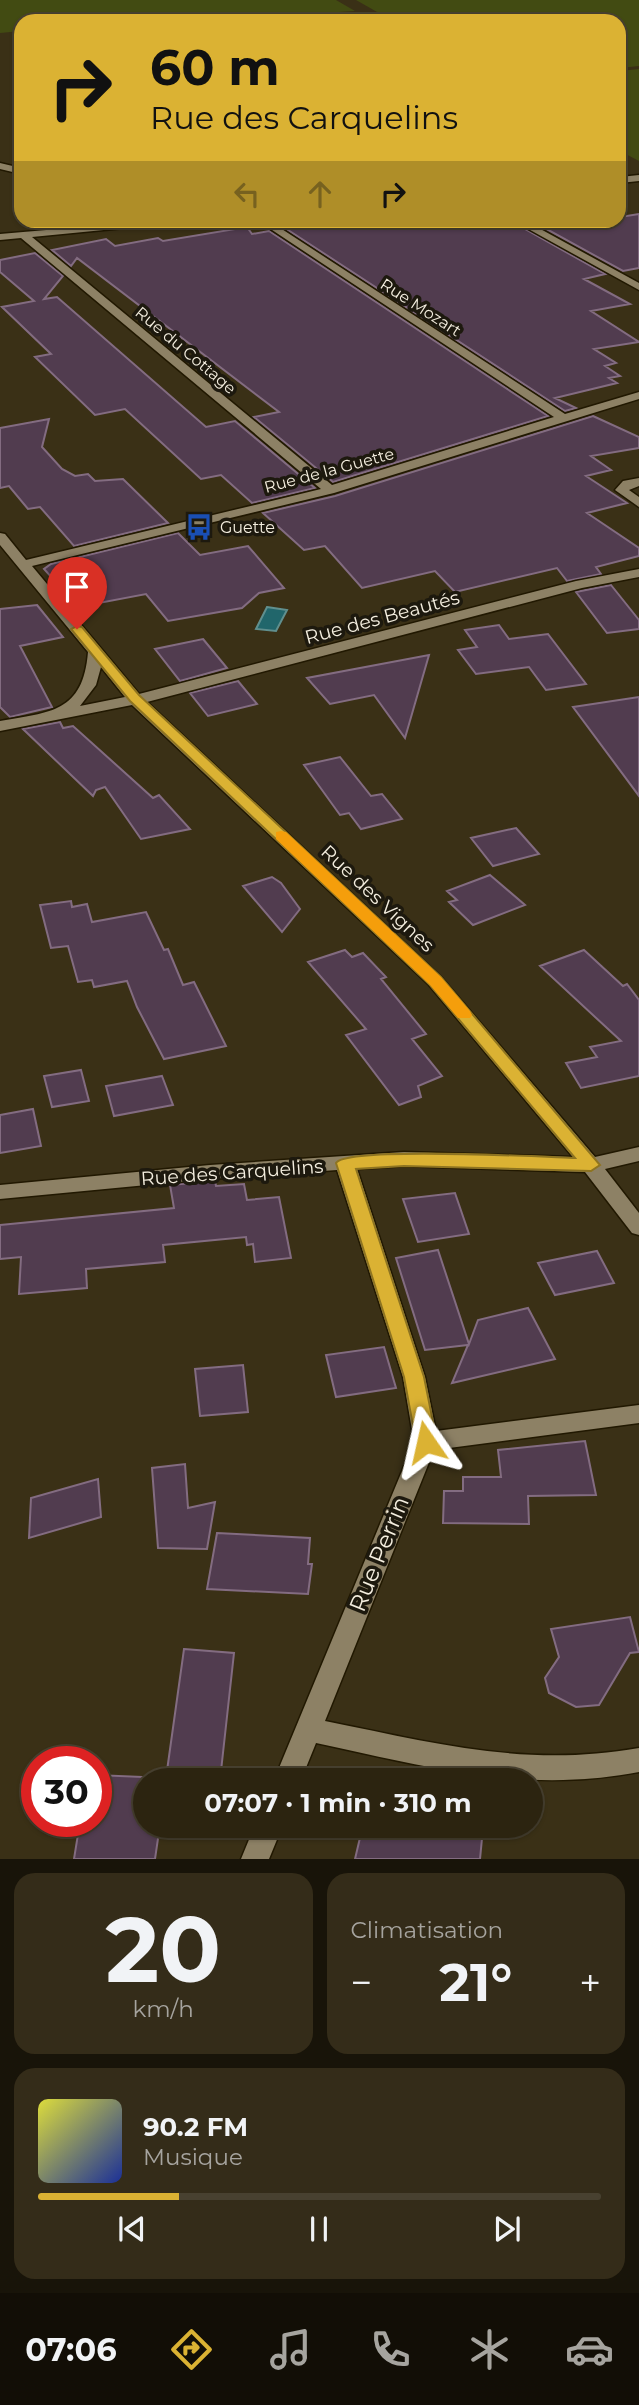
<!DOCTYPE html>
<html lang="fr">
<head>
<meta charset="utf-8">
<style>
	body { margin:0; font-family:Montserrat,sans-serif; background:#342c19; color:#f1f3f6; height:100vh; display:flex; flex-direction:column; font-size:26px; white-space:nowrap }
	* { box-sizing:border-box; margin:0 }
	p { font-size:23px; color:#a6a49f }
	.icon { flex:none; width:38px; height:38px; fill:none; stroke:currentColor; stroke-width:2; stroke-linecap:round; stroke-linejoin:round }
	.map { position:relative; height:1859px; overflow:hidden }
	.panel { display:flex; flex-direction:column; gap:14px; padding:14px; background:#181409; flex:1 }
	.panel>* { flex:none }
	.banner { position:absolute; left:14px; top:14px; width:612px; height:214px; border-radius:21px; box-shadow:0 2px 5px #0004,0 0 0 2px #484130; background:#dbb233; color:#111; overflow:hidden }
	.speed { position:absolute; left:21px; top:1746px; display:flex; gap:14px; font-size:35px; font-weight:700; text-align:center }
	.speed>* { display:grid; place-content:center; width:91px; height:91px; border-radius:50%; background:#2c2410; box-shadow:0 2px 5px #0004,0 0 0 2px #484130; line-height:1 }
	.speed .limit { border:10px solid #d22; background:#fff; color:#111 }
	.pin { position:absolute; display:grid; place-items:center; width:60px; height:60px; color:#fff; margin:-72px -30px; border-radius:50% 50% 50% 0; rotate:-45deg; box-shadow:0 0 7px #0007 }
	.pin .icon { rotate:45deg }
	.me { position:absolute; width:77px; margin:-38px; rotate:349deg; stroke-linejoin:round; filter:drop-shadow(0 0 5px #0008) }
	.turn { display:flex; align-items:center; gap:24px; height:147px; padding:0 21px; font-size:32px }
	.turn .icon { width:91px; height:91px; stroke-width:2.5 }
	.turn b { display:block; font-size:49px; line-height:60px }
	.lanes { display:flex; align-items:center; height:66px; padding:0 21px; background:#0003; justify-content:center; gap:35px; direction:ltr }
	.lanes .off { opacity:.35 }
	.big { font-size:52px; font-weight:700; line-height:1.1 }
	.panel .card { flex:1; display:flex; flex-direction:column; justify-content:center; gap:10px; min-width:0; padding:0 24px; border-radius:21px; background:#342c19 }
	.panel .dial { align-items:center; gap:0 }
	.dial b { font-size:91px; line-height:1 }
	.song { display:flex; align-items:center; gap:21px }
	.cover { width:84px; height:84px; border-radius:10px; background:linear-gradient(135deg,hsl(60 70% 55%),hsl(230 70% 35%)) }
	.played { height:7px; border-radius:4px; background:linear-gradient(90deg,#dbb233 25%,#484130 25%) }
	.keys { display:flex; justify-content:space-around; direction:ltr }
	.heat { display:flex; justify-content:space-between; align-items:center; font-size:38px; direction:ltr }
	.panel .tiles { flex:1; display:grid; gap:14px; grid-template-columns:1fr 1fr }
	.card:last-child { grid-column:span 2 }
	.trip { position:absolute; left:133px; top:1768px; width:410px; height:70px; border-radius:35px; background:#2c2410; box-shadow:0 2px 5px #0004,0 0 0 2px #484130; font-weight:700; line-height:70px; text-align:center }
	.menu { display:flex; height:112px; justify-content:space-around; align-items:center; background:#120e06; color:#a6a49f }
	.menu .icon { width:49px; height:49px }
	.menu .current { color:#dbb233 }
	.menu b { font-size:32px; color:#f1f3f6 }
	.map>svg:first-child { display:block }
</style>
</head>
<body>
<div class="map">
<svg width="639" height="1859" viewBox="0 0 639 1859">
	<rect width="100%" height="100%" fill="#3a3016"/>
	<path fill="#424b12" d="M0,0H336L355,11L194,21H21V31L0,33Z
		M356,0H639V66L620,68V21H393Z
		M639,69V161L620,151V71Z"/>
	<path fill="#21666b" stroke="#608f8e" stroke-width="2" d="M267,607L287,610L276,631L256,629Z"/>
	<path fill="#513c4f" stroke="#836c81" stroke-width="2" d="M639,214V268L623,271L530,220H568L576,225L620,220V217Z
		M331,220H509L605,274L584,279L630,304L591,311L639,342L594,349L616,363L605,366L620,376L609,378L617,383L555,398L576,408L565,411L285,228Z
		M247,227L252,234L269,231L548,416L333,482L254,417L279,412L77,258L71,266L52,250L106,239L115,246L158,238L163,241Z
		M35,253L63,276L44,299L57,297L206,427L235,421L315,488L252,503L221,475L201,479L125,409L95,415L35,357L51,354L2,307L34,301L0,272V260Z
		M593,416L639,437V448L591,456L611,470L586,476L627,503L587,513L639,548V556L596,567L601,574L567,581L557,568L455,592L435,571L362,588L325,546L304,550L263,513L335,496Z
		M49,419L42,447L62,469L75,476L88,474L95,481L123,479L168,523L74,546L40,507L28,509L9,486L0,488V428Z
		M178,533L200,555L248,546L284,588L259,593L242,608L168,621L146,594L78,607L44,569L51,564Z
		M611,585L639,620V629L607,633L576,592Z
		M37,605L63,637L20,646L52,707L10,717L0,707V609Z
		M499,625L509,639L548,634L586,684L546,690L529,667L476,674L458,650L477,647L465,630Z
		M203,639L227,668L180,681L155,649Z
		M429,655L405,738L374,695L330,704L307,678Z
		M238,681L257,704L208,716L190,693Z
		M639,697V796L573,707Z
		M60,722L63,728L73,726L153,798L159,795L190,829L141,839L105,787L96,790L93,796L23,729Z
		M340,757L371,796L382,794L402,819L361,829L349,813L340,815L304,765Z
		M516,828L539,854L493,866L471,838Z
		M490,875L525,905L473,925L449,902L457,900L447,891Z
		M272,877L281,883L300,909L282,932L243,886Z
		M71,901L72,907L87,904L92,922L146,912L164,950L168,949L183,985L194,982L226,1046L164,1059L137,1007L127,981L94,987L92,980L78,982L68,946L51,948L40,905Z
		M345,950L352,957L363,953L386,977L381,979L426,1034L412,1039L442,1076L418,1086L421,1097L399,1105L346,1035L366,1029L308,962Z
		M584,950L623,986L627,984L639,1000V1076L581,1088L566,1063L597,1057L590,1047L621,1041L540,966Z
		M81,1070L89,1101L52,1107L44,1076Z
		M162,1076L173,1105L114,1116L106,1086Z
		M33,1109L41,1146L0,1153V1115Z
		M215,1181L216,1186L244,1184L247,1200L279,1197L291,1258L255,1262L253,1244L247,1245L246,1237L163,1245L165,1262L86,1269L87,1288L19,1294L21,1257L0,1259V1225L174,1208L170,1185Z
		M455,1193L469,1234L418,1242L403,1199Z
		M438,1250L469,1344L478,1320L528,1308L555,1359L452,1383L468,1345L425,1350L396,1258Z
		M597,1251L614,1283L555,1295L538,1263Z
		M384,1347L396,1388L336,1397L326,1355Z
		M243,1365L248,1412L200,1416L195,1369Z
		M585,1441L596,1495L528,1496L529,1524L443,1523L444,1491H463V1477H501L498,1450Z
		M185,1464L188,1508L215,1502L207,1549L158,1548L152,1468Z
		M98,1479L101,1517L29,1538L31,1498Z
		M217,1533L310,1538L308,1564H312L308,1594L207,1589Z
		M630,1617L639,1652L630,1653L599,1705L576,1707L549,1693L545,1678L559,1657L551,1629Z
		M184,1649L234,1653L220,1780H145V1825H160L155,1859H74L80,1822H96V1775L166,1778Z
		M377,1770L404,1775L403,1780H374Z
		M363,1825H467L483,1828L480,1859H355Z"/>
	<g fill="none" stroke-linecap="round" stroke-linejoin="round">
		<defs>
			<path id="minor" d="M0,163L21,168V174L0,169Z
				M639,175V181L620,183V177Z
				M162,220H206L32,237L332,485L554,417L257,220H268L565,414L639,392V399L334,493L32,566L139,694L576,581L639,569V577L582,588L147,702L441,977L595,1157L639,1147V1161L605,1169L639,1213V1235L632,1233L585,1172L404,1166L357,1169L425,1377L436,1431L639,1405V1423L434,1450L325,1721C435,1743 526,1768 639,1748V1772C523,1794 429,1767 316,1743L301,1780H274L414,1442L403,1377L337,1170L210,1179L0,1199V1185L210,1165L404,1152L573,1157L429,985L132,705L0,731V721C50,712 83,713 88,652L0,545V533L5,534L26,560L321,489L21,238L0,240V234ZM101,667L125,697L80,706L96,685Z
				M512,220H524L639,283V290Z
				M639,478V486L629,490L639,497V507L615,490L623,481Z
				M255,1825H283L269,1859H241Z"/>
		</defs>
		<use href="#minor" stroke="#211801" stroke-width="3"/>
		<use href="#minor" fill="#8d8165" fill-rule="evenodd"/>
	</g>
	<path fill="#dbb233" stroke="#8e7421" stroke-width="2" d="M77,626L82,627L139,695L441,977L600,1165L591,1171L404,1166L356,1169L424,1377L437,1442L434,1448L426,1451L419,1448L416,1442L404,1377L336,1163C347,1146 544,1157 575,1158L430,985L130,701L71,629Z"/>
	<path fill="#f59e0b" d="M281,831L286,832L441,977L470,1011L472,1015L470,1018H458L430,985L276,839V832Z"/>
	<defs>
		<symbol id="bus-bare" viewBox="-9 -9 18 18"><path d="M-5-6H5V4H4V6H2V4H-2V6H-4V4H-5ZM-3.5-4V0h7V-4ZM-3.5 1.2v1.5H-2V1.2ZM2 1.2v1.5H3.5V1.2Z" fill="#1a4fb4" stroke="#1d190e" stroke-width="2.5" paint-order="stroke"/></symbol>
	</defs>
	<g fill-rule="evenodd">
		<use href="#bus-bare" x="180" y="508" width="38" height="38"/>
	</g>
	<g text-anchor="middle" stroke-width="7" stroke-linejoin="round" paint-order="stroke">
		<g font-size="16" fill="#f4eedf" stroke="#1d190e">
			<text transform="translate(421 307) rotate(33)" y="6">Rue Mozart</text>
			<text transform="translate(186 350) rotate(40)" y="6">Rue du Cottage</text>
			<text transform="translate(329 470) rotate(-15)" y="6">Rue de la Guette</text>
		</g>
		<g font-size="16" fill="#f4eedf" stroke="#1d190e" text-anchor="start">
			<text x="220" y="533">Guette</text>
		</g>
		<g font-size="19" fill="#f4eedf" stroke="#1d190e">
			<text transform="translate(382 617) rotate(-15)" y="7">Rue des Beautés</text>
			<text transform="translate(378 898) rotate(43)" y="7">Rue des Vignes</text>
			<text transform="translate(232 1172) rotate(-4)" y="7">Rue des Carquelins</text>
		</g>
		<g font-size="23" fill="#f4eedf" stroke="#1d190e">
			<text transform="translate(379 1554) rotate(-68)" y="8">Rue Perrin</text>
		</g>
	</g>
</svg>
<div class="speed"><div class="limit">30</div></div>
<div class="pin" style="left:77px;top:629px;background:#d93025"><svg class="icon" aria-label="arrive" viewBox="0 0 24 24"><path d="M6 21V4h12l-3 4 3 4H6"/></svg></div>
<svg class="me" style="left:426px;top:1442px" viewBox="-20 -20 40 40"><path d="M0-17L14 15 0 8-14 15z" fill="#dbb233" stroke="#fff" stroke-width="4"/></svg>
<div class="trip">07:07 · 1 min · 310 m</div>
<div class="banner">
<div class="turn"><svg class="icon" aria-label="right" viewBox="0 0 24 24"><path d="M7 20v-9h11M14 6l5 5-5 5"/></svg><div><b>60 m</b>Rue des Carquelins</div></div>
<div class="lanes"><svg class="icon off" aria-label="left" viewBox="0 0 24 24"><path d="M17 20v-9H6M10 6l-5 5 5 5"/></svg><svg class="icon off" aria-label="ahead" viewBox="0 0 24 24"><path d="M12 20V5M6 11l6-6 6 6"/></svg><svg class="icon" aria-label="right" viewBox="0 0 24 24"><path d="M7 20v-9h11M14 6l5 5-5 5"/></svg></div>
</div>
</div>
<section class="panel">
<div class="tiles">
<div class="card dial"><b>20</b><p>km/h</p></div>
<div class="card"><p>Climatisation</p>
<div class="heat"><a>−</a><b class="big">21°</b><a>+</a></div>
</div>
<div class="card">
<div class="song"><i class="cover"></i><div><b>90.2 FM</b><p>Musique</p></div></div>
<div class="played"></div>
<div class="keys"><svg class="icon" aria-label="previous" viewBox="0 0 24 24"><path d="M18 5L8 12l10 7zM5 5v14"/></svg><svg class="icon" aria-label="pause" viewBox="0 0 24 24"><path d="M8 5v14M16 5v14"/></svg><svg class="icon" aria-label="next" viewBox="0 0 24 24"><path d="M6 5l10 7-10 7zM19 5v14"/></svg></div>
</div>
</div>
</section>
<nav class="menu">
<b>07:06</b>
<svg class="icon current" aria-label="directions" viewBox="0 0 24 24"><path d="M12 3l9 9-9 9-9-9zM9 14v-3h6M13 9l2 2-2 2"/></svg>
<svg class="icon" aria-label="music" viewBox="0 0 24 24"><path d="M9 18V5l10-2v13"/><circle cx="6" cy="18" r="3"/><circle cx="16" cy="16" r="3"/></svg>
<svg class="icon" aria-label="phone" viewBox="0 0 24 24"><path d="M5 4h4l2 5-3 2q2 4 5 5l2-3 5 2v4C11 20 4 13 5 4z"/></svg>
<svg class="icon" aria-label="climate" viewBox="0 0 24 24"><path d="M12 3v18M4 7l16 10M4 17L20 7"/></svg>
<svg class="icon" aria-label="car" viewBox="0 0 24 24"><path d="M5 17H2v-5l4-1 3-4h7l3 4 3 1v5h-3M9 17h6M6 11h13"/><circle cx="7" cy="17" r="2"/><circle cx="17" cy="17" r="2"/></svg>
</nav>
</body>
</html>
